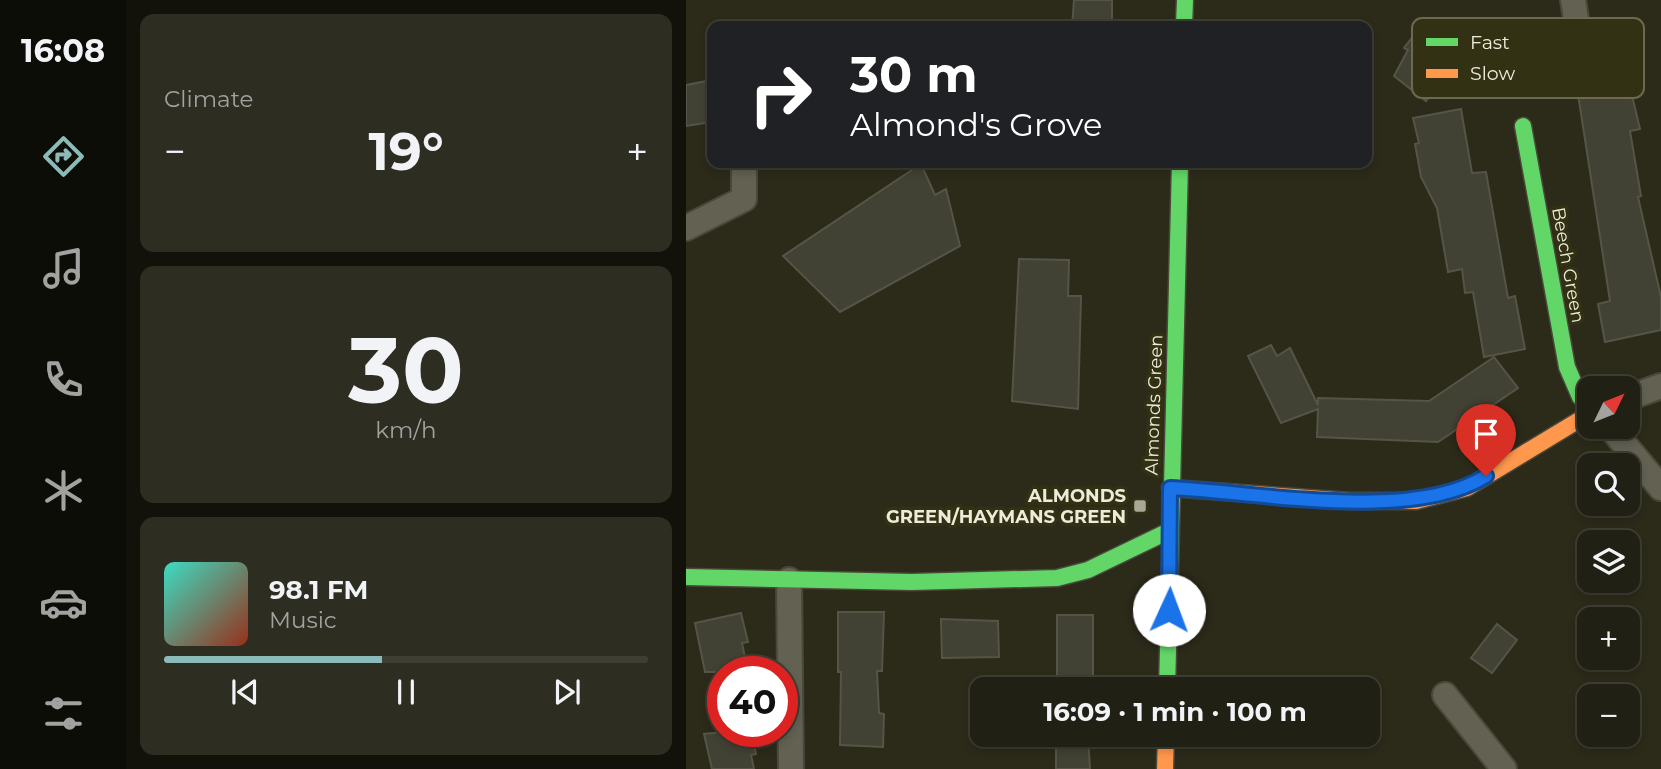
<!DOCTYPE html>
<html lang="en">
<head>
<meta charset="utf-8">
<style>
	body { margin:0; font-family:Montserrat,sans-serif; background:#2d2d22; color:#f1f3f6; height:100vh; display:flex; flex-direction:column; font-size:26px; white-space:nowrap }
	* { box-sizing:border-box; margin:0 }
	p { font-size:23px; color:#a2a3a0 }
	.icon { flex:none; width:38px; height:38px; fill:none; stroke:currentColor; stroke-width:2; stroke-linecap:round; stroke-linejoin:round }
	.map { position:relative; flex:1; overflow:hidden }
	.details { display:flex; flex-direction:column; gap:14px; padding:14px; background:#12120b; width:560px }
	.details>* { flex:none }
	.hud { position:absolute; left:21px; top:21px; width:665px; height:147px; border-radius:14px; box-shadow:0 4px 10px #0003,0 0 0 2px #3e3e34; background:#202124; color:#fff; overflow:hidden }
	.needle { width:46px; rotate:47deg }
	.controls { position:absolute; left:891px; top:376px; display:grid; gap:14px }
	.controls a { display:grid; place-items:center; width:63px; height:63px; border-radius:14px; background:#212014; box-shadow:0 4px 10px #0003,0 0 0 2px #3e3e34; font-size:35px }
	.speed { position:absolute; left:21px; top:656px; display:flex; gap:14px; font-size:35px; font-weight:700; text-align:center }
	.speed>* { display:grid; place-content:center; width:91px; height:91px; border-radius:50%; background:#212014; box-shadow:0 4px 10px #0003,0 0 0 2px #3e3e34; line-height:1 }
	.speed .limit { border:10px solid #d22; background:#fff; color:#111 }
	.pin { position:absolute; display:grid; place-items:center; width:60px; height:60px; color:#fff; margin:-72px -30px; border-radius:50% 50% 50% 0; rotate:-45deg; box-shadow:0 0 7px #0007 }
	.pin .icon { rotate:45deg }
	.me { position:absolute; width:77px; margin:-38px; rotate:2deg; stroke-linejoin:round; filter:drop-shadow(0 0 5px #0008) }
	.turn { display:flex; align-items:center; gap:24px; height:147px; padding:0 28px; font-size:32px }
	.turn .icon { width:91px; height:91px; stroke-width:2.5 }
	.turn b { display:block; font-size:49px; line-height:60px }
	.big { font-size:52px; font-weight:700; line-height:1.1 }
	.details .tile { flex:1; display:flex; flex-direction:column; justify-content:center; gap:10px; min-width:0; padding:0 24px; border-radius:14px; background:#2d2d22 }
	.details .dial { align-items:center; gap:0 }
	.dial b { font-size:91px; line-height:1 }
	.song { display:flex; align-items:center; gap:21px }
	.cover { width:84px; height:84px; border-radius:10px; background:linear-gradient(135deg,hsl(170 70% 55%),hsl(10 70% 35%)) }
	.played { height:7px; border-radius:4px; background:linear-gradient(90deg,#8bbbb9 45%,#3e3e34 45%) }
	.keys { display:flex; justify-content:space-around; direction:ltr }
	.heat { display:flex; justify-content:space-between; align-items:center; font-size:38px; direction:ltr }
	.trip { position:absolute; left:284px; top:677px; width:410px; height:70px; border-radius:14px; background:#212014; box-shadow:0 4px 10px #0003,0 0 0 2px #3e3e34; font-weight:700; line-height:70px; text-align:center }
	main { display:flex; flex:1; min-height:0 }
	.dock { display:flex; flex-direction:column; width:126px; justify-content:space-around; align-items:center; background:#0d0d08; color:#a2a3a0 }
	.dock .icon { width:49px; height:49px }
	.dock .selected { color:#8bbbb9 }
	.dock b { font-size:32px; color:#f1f3f6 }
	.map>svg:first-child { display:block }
</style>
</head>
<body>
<main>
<nav class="dock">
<b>16:08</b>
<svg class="icon selected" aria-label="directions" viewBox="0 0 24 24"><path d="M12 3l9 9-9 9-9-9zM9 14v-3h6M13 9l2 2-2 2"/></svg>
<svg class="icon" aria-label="music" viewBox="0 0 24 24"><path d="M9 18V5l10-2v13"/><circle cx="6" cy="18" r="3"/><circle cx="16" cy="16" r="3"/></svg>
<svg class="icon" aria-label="phone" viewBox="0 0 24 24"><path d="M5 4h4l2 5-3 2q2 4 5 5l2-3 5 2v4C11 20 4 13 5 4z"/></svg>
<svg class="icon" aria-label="climate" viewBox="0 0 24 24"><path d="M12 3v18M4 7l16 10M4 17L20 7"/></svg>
<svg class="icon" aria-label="car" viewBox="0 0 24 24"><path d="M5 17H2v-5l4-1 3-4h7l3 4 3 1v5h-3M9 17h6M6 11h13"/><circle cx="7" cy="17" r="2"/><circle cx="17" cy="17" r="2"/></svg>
<svg class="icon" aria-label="filters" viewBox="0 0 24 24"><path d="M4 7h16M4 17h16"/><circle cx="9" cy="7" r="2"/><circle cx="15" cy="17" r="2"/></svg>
</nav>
<section class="details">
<div class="tile"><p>Climate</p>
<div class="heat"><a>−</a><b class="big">19°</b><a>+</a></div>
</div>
<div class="tile dial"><b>30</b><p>km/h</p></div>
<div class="tile">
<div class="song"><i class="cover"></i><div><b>98.1 FM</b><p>Music</p></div></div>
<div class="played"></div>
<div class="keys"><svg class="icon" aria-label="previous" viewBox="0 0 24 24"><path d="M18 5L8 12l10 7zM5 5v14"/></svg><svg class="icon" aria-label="pause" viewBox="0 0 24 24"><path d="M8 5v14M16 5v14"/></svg><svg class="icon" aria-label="next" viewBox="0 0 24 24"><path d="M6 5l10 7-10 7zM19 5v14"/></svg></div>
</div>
</section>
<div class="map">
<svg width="975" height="769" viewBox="0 0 975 769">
	<rect width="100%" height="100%" fill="#2c2b1a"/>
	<path fill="#424234" stroke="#555446" stroke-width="2" d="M388,0H426V26H386Z
		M733,29L773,59L740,101L708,76L722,50L718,48Z
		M938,62L954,129L944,131L955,196L952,197L975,297V330L919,342L912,304L924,301L889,75Z
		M26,80V122L0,126V85Z
		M775,109L786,173L800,172L822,298L829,296L839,349L798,357L787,292L779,293L776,269L762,272L751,208L735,177L729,144L733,143L727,118Z
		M235,164L249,195L260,189L274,246L154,312L97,256Z
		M333,259L383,260L382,296H395L392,409L326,401Z
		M585,345L591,356L604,348L632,405V398L743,401L808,357L832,388L752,442L631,437L632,409L595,423L562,356Z
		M152,612H198L196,671H191L193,713L198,714L197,747L154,745L155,672H152Z
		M55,613L62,642L56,643L62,672H19L9,623Z
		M371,615H407V676H371Z
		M255,619L312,621L313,657L256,658Z
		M811,624L831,640L806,673L785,658Z
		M37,732H65L70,754L65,755L68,769H26L18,734Z
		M370,735H402L404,769H370Z"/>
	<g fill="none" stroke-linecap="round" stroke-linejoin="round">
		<defs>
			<path id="street" d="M887,0L890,19
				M0,228L58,199V163
				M942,398L975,386
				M924,427L975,488
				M103,580L105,769
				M759,695L818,769"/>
			<path id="fast" d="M498,26L499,0
				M837,126L881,367L894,397L903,406
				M0,577L226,582L371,578L402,570L485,530
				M481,690L494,163"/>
			<path id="slow" d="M484,488L664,501H730L781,488L903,414
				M479,769L480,735"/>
		</defs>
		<use href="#street" stroke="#49483b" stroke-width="28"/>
		<use href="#fast" stroke="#49483b" stroke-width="19"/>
		<use href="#slow" stroke="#49483b" stroke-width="19"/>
		<use href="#street" stroke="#626152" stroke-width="24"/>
		<use href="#fast" stroke="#63d668" stroke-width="16"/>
		<use href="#slow" stroke="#ff974d" stroke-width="16"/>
	</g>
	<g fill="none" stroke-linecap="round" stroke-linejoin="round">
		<defs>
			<path id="route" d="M483,610L484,488C572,492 726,523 800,476"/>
		</defs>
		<use href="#route" stroke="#114b97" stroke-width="18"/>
		<use href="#route" stroke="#1a73e8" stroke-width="12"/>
	</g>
	<rect fill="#a9a897" stroke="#333113" stroke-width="2.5" x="447" y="499" width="14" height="14" rx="3.5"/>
	<g text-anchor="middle" stroke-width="7" stroke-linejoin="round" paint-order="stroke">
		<g font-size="18" fill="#edecdb" stroke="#333113">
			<text transform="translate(882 265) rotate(80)" y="6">Beech Green</text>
			<text transform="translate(468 405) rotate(-88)" y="6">Almonds Green</text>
		</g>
		<g font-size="18" font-weight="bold" fill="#edecdb" stroke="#333113" text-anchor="end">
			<text x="440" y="502">ALMONDS<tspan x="440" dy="21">GREEN/HAYMANS GREEN</tspan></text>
		</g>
	</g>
	<rect x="726" y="18" width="232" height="80" rx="10" fill="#333113" stroke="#6b694f" stroke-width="2"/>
	<rect x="740" y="38" width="32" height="8" fill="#63d668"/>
	<rect x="740" y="69" width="32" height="9" fill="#ff974d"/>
	<g font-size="19" fill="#edecdb">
		<text x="784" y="49">Fast</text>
		<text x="784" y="80">Slow</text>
	</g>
</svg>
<div class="controls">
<a><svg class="needle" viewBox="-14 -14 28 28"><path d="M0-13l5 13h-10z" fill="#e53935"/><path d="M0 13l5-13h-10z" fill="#a2a3a0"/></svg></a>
<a><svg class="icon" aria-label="search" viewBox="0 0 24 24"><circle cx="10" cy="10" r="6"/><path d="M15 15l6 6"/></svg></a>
<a><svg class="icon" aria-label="layers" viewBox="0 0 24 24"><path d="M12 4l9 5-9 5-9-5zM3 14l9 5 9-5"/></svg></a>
<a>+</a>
<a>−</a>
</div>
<div class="speed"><div class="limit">40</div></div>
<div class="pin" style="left:800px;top:476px;background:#d93025"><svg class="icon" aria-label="arrive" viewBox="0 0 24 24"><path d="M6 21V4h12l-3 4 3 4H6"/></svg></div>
<svg class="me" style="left:483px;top:610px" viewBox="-20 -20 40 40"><circle r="19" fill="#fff"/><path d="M0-13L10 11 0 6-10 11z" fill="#1a73e8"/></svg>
<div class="trip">16:09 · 1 min · 100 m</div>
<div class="hud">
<div class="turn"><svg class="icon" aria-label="right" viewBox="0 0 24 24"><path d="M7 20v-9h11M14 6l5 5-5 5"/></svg><div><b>30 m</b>Almond's Grove</div></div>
</div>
</div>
</main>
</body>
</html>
